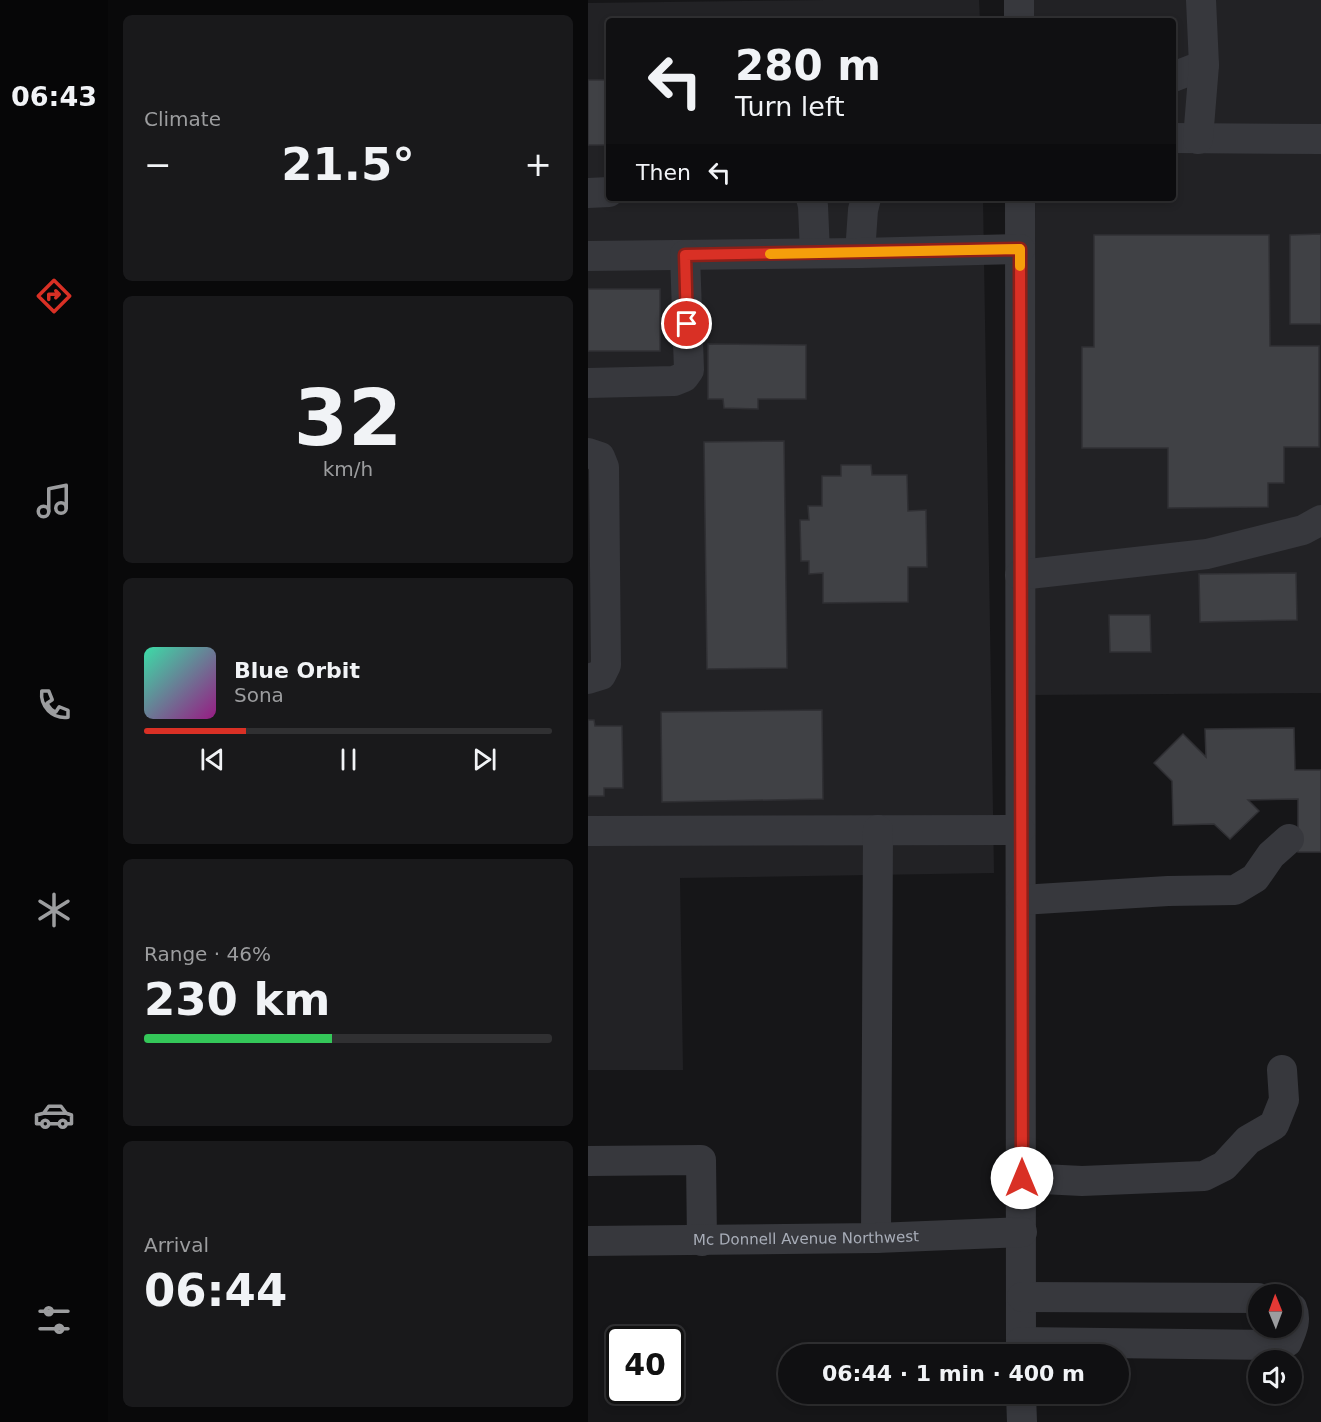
<!DOCTYPE html>
<html lang="en">
<head>
<meta charset="utf-8">
<style>
	body { margin:0; font-family:"DejaVu Sans",sans-serif; background:#19191b; color:#f1f3f6; height:100vh; display:flex; flex-direction:column; font-size:22px; white-space:nowrap }
	* { box-sizing:border-box; margin:0 }
	p { font-size:20px; color:#9c9d9f }
	.icon { flex:none; width:33px; height:33px; fill:none; stroke:currentColor; stroke-width:2; stroke-linecap:round; stroke-linejoin:round }
	.map { position:relative; flex:1; overflow:hidden }
	.sheet { display:flex; flex-direction:column; gap:15px; padding:15px; background:#09090a; width:480px }
	.sheet>* { flex:none }
	.top-card { position:absolute; left:18px; top:18px; width:570px; height:183px; border-radius:6px; box-shadow:0 3px 9px #0003,0 0 0 2px #303032; background:#101012; color:#f1f3f6; overflow:hidden }
	.needle { width:39px; rotate:359deg }
	.tools { position:absolute; left:660px; top:1284px; display:grid; gap:12px }
	.tools a { display:grid; place-items:center; width:54px; height:54px; border-radius:50%; background:#101012; box-shadow:0 3px 9px #0003,0 0 0 2px #303032; font-size:30px }
	.speed { position:absolute; left:18px; top:1326px; display:flex; gap:12px; font-size:30px; font-weight:700; text-align:center }
	.speed>* { display:grid; place-content:center; width:78px; height:78px; border-radius:50%; background:#101012; box-shadow:0 3px 9px #0003,0 0 0 2px #303032; line-height:1 }
	.speed .limit { border:3px solid #111; border-radius:9px; background:#fff; color:#111 }
	.pin { position:absolute; display:grid; place-items:center; width:51px; height:51px; color:#fff; margin:-26px; border:3px solid #fff; border-radius:50%; box-shadow:0 2px 6px #0007 }
	.me { position:absolute; width:66px; margin:-33px; rotate:0deg; stroke-linejoin:round; filter:drop-shadow(0 0 4px #0008) }
	.turn { display:flex; align-items:center; gap:21px; height:126px; padding:0 30px; font-size:27px }
	.turn .icon { width:78px; height:78px; stroke-width:2.5 }
	.turn b { display:block; font-size:42px; line-height:51px }
	.then { display:flex; align-items:center; height:57px; padding:0 30px; background:#0003; gap:12px; font-size:22px }
	.big { font-size:45px; font-weight:600; line-height:1.1 }
	.sheet .card { flex:1; display:flex; flex-direction:column; justify-content:center; gap:9px; min-width:0; padding:0 21px; border-radius:9px; background:#19191b }
	.sheet .dial { align-items:center; gap:0 }
	.dial b { font-size:78px; line-height:1 }
	.song { display:flex; align-items:center; gap:18px }
	.cover { width:72px; height:72px; border-radius:9px; background:linear-gradient(135deg,hsl(160 70% 55%),hsl(310 70% 35%)) }
	.played { height:6px; border-radius:3px; background:linear-gradient(90deg,#d93025 25%,#303032 25%) }
	.keys { display:flex; justify-content:space-around; direction:ltr }
	.heat { display:flex; justify-content:space-between; align-items:center; font-size:33px; direction:ltr }
	.charge { height:9px; border-radius:4px; background:linear-gradient(90deg,#34c759 46%,#303032 0) }
	.trip { position:absolute; left:190px; top:1344px; width:351px; height:60px; border-radius:30px; background:#101012; box-shadow:0 3px 9px #0003,0 0 0 2px #303032; font-weight:600; line-height:60px; text-align:center }
	main { display:flex; flex:1; min-height:0 }
	.dock { display:flex; flex-direction:column; width:108px; justify-content:space-around; align-items:center; background:#060607; color:#9c9d9f }
	.dock .icon { width:42px; height:42px }
	.dock .on { color:#d93025 }
	.dock b { font-size:27px; color:#f1f3f6 }
	.map>svg:first-child { display:block }
</style>
</head>
<body>
<main>
<nav class="dock">
<b>06:43</b>
<svg class="icon on" aria-label="directions" viewBox="0 0 24 24"><path d="M12 3l9 9-9 9-9-9zM9 14v-3h6M13 9l2 2-2 2"/></svg>
<svg class="icon" aria-label="music" viewBox="0 0 24 24"><path d="M9 18V5l10-2v13"/><circle cx="6" cy="18" r="3"/><circle cx="16" cy="16" r="3"/></svg>
<svg class="icon" aria-label="phone" viewBox="0 0 24 24"><path d="M5 4h4l2 5-3 2q2 4 5 5l2-3 5 2v4C11 20 4 13 5 4z"/></svg>
<svg class="icon" aria-label="climate" viewBox="0 0 24 24"><path d="M12 3v18M4 7l16 10M4 17L20 7"/></svg>
<svg class="icon" aria-label="car" viewBox="0 0 24 24"><path d="M5 17H2v-5l4-1 3-4h7l3 4 3 1v5h-3M9 17h6M6 11h13"/><circle cx="7" cy="17" r="2"/><circle cx="17" cy="17" r="2"/></svg>
<svg class="icon" aria-label="filters" viewBox="0 0 24 24"><path d="M4 7h16M4 17h16"/><circle cx="9" cy="7" r="2"/><circle cx="15" cy="17" r="2"/></svg>
</nav>
<section class="sheet">
<div class="card"><p>Climate</p>
<div class="heat"><a>−</a><b class="big">21.5°</b><a>+</a></div>
</div>
<div class="card dial"><b>32</b><p>km/h</p></div>
<div class="card">
<div class="song"><i class="cover"></i><div><b>Blue Orbit</b><p>Sona</p></div></div>
<div class="played"></div>
<div class="keys"><svg class="icon" aria-label="previous" viewBox="0 0 24 24"><path d="M18 5L8 12l10 7zM5 5v14"/></svg><svg class="icon" aria-label="pause" viewBox="0 0 24 24"><path d="M8 5v14M16 5v14"/></svg><svg class="icon" aria-label="next" viewBox="0 0 24 24"><path d="M6 5l10 7-10 7zM19 5v14"/></svg></div>
</div>
<div class="card"><p>Range · 46%</p><b class="big">230 km</b><div class="charge"></div></div>
<div class="card"><p>Arrival</p><b class="big">06:44</b></div>
</section>
<div class="map">
<svg width="733" height="1422" viewBox="0 0 733 1422">
	<rect width="100%" height="100%" fill="#161618"/>
	<path fill="#222225" d="M238,0H391L392,21H21V198H395L406,873L92,878L95,1070H0V3Z
		M442,0H733V693L444,695L443,198H585V21H442Z"/>
	<path fill="#404145" stroke="#303034" stroke-width="1.5" d="M0,80H21V145H0Z
		M733,234V324H702V235Z
		M506,235H681L682,346H731V447H696V483H680V507L580,508V448H494V347H506Z
		M0,289H72V351H0Z
		M120,344L218,345V399H170V409L136,408L135,399H120Z
		M196,441L199,668L119,669L116,442Z
		M253,465H283L284,475H319L320,511L338,510L339,567H320V602L235,603V573L221,574V561H213L212,520H221L220,506H234V476H253Z
		M708,573L709,620L612,622L611,574Z
		M521,615H562L563,652H522Z
		M234,710L235,799L74,802L73,712Z
		M0,720H6L7,726H34L35,788H16V796H0Z
		M706,728L707,770H733V852H710V799L660,800L671,811L642,839L626,824L585,825L584,781L566,763L595,734L618,757L617,729Z"/>
	<g fill="none" stroke-linecap="round" stroke-linejoin="round">
		<g stroke="#37383d" stroke-width="30">
			<path d="M431,0V21"/>
			<path d="M585,77L616,65"/>
			<path d="M585,138L733,139"/>
			<path d="M610,139L616,65L613,0"/>
			<path d="M0,193L21,192"/>
			<path d="M223,198L225,206L227,253"/>
			<path d="M432,198L433,1354"/>
			<path d="M272,253L275,210L278,198"/>
			<path d="M0,256L272,253L432,249"/>
			<path d="M0,383L86,381L96,377L101,370L97,255"/>
			<path d="M0,453L12,457L16,467L18,665L13,675L0,679"/>
			<path d="M432,575L619,554L715,530L733,520"/>
			<path d="M0,831L432,830"/>
			<path d="M433,900L580,891L647,890L667,878L683,855L701,839"/>
			<path d="M0,1161L113,1160L114,1241"/>
			<path d="M434,1178L494,1181L616,1176L636,1166L660,1140L686,1125L696,1100L694,1070"/>
			<path d="M288,1238L290,830"/>
			<path id="s1" d="M0,1241L288,1238L434,1232"/>
			<path d="M434,1297L670,1298"/>
			<path d="M433,1342L690,1345L699,1342C704,1330 709,1320 704,1308"/>
			<path d="M433,1394L434,1422"/>
		</g>
	</g>
	<g fill="none" stroke-linecap="round" stroke-linejoin="round">
		<defs>
			<path id="route" d="M99,324L97,255L432,249L434,1178"/>
		</defs>
		<use href="#route" stroke="#8d1f18" stroke-width="15"/>
		<use href="#route" stroke="#d93025" stroke-width="10"/>
		<path stroke="#f59e0b" stroke-width="10" d="M182,254L432,249V266"/>
	</g>
	<g text-anchor="middle" stroke-width="6" stroke-linejoin="round" paint-order="stroke">
		<g font-size="15" fill="#a8adb8" stroke="#111113">
			<text dy="5" stroke="none"><textPath href="#s1" startOffset="218">Mc Donnell Avenue Northwest</textPath></text>
		</g>
	</g>
</svg>
<div class="tools">
<a><svg class="needle" viewBox="-14 -14 28 28"><path d="M0-13l5 13h-10z" fill="#e53935"/><path d="M0 13l5-13h-10z" fill="#9c9d9f"/></svg></a>
<a><svg class="icon" aria-label="sound" viewBox="0 0 24 24"><path d="M4 9h4l5-4v14l-5-4H4zM17 9q2 3 0 6"/></svg></a>
</div>
<div class="speed"><div class="limit">40</div></div>
<div class="pin" style="left:99px;top:324px;background:#d93025"><svg class="icon" aria-label="arrive" viewBox="0 0 24 24"><path d="M6 21V4h12l-3 4 3 4H6"/></svg></div>
<svg class="me" style="left:434px;top:1178px" viewBox="-20 -20 40 40"><circle r="19" fill="#fff"/><path d="M0-13L10 11 0 6-10 11z" fill="#d93025"/></svg>
<div class="trip">06:44 · 1 min · 400 m</div>
<div class="top-card">
<div class="turn"><svg class="icon" aria-label="left" viewBox="0 0 24 24"><path d="M17 20v-9H6M10 6l-5 5 5 5"/></svg><div><b>280 m</b>Turn left</div></div>
<div class="then">Then<svg class="icon" aria-label="left" viewBox="0 0 24 24"><path d="M17 20v-9H6M10 6l-5 5 5 5"/></svg></div>
</div>
</div>
</main>
</body>
</html>
